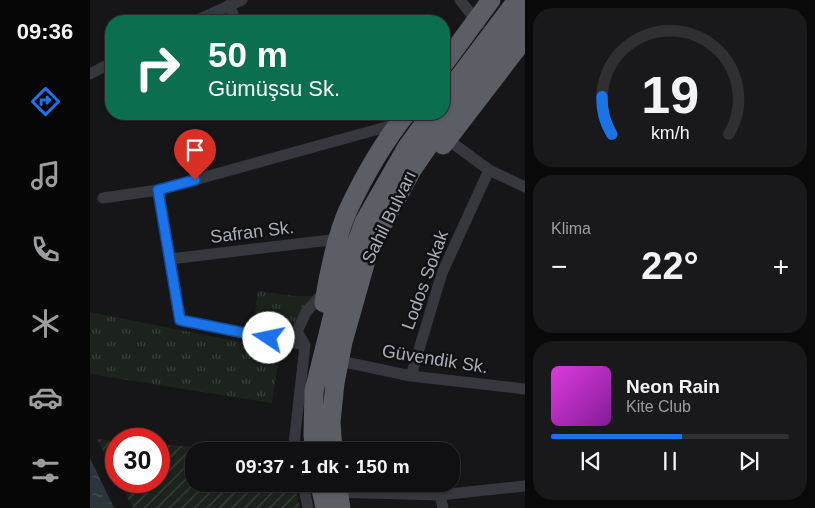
<!DOCTYPE html>
<html lang="tr">
<head>
<meta charset="utf-8">
<style>
	body { margin:0; font-family:Helvetica,sans-serif; background:#19191b; color:#f1f3f6; height:100vh; display:flex; flex-direction:column; font-size:19px; white-space:nowrap }
	* { box-sizing:border-box; margin:0 }
	p { font-size:16px; color:#9c9d9f }
	.icon { flex:none; width:28px; height:28px; fill:none; stroke:currentColor; stroke-width:2; stroke-linecap:round; stroke-linejoin:round }
	.map { position:relative; flex:1; overflow:hidden }
	.sheet { display:flex; flex-direction:column; gap:8px; padding:8px; background:#09090a; width:290px }
	.sheet>* { flex:none }
	.top-card { position:absolute; left:15px; top:15px; width:345px; height:105px; border-radius:20px; box-shadow:0 1px 4px #0004,0 0 0 1px #303032; background:#0b6e4f; color:#fff; overflow:hidden }
	.speed { position:absolute; left:15px; top:428px; display:flex; gap:10px; font-size:25px; font-weight:700; text-align:center }
	.speed>* { display:grid; place-content:center; width:65px; height:65px; border-radius:50%; background:#101012; box-shadow:0 1px 4px #0004,0 0 0 1px #303032; line-height:1 }
	.speed .limit { border:8px solid #d22; background:#fff; color:#111 }
	.pin { position:absolute; display:grid; place-items:center; width:42px; height:42px; color:#fff; margin:-51px -21px; border-radius:50% 50% 50% 0; rotate:-45deg; box-shadow:0 0 5px #0007 }
	.pin .icon { rotate:45deg }
	.me { position:absolute; width:55px; margin:-28px; rotate:281deg; stroke-linejoin:round; filter:drop-shadow(0 0 4px #0008) }
	.turn { display:flex; align-items:center; gap:18px; height:105px; padding:0 20px; font-size:22px }
	.turn .icon { width:65px; height:65px; stroke-width:2.5 }
	.turn b { display:block; font-size:35px; line-height:42px }
	.big { font-size:38px; font-weight:800; line-height:1.1 }
	.sheet .card { flex:1; display:flex; flex-direction:column; justify-content:center; gap:8px; min-width:0; padding:0 18px; border-radius:20px; background:#19191b }
	.sheet .dial { align-items:center; gap:0 }
	.dial svg { height:130px; overflow:visible; fill:none; stroke:#303032; stroke-width:7; stroke-linecap:round; text-anchor:middle }
	.dial text { fill:#f1f3f6; stroke:none }
	.song { display:flex; align-items:center; gap:15px }
	.cover { width:60px; height:60px; border-radius:8px; background:linear-gradient(135deg,hsl(300 70% 55%),hsl(290 70% 35%)) }
	.played { height:5px; border-radius:2px; background:linear-gradient(90deg,#1a73e8 55%,#303032 55%) }
	.keys { display:flex; justify-content:space-around; direction:ltr }
	.heat { display:flex; justify-content:space-between; align-items:center; font-size:28px; direction:ltr }
	.trip { position:absolute; left:95px; top:442px; width:275px; height:50px; border-radius:20px; background:#101012; box-shadow:0 1px 4px #0004,0 0 0 1px #303032; font-weight:800; line-height:50px; text-align:center }
	main { display:flex; flex:1; min-height:0 }
	.dock { display:flex; flex-direction:column; width:90px; justify-content:space-around; align-items:center; background:#060607; color:#9c9d9f }
	.dock .icon { width:35px; height:35px }
	.dock .on { color:#1a73e8 }
	.dock b { font-size:22px; color:#f1f3f6 }
	.map>svg:first-child { display:block }
</style>
</head>
<body>
<main>
<nav class="dock">
<b>09:36</b>
<svg class="icon on" aria-label="directions" viewBox="0 0 24 24"><path d="M12 3l9 9-9 9-9-9zM9 14v-3h6M13 9l2 2-2 2"/></svg>
<svg class="icon" aria-label="music" viewBox="0 0 24 24"><path d="M9 18V5l10-2v13"/><circle cx="6" cy="18" r="3"/><circle cx="16" cy="16" r="3"/></svg>
<svg class="icon" aria-label="phone" viewBox="0 0 24 24"><path d="M5 4h4l2 5-3 2q2 4 5 5l2-3 5 2v4C11 20 4 13 5 4z"/></svg>
<svg class="icon" aria-label="climate" viewBox="0 0 24 24"><path d="M12 3v18M4 7l16 10M4 17L20 7"/></svg>
<svg class="icon" aria-label="car" viewBox="0 0 24 24"><path d="M5 17H2v-5l4-1 3-4h7l3 4 3 1v5h-3M9 17h6M6 11h13"/><circle cx="7" cy="17" r="2"/><circle cx="17" cy="17" r="2"/></svg>
<svg class="icon" aria-label="filters" viewBox="0 0 24 24"><path d="M4 7h16M4 17h16"/><circle cx="9" cy="7" r="2"/><circle cx="15" cy="17" r="2"/></svg>
</nav>
<div class="map">
<svg width="435" height="508" viewBox="0 0 435 508">
	<defs>
		<pattern id="grass-tufts" width="24" height="20" patternUnits="userSpaceOnUse" patternTransform="scale(1.25)"><rect width="24" height="20" fill="#1c231d"/><path d="M3 7l-1-3M5 7V3M7 7l1-3M15 17l-1-3M17 17v-4M19 17l1-3" fill="none" stroke="#3a403c"/></pattern>
		<pattern id="garden-furrows" width="10" height="10" patternUnits="userSpaceOnUse" patternTransform="scale(1.25)"><rect width="10" height="10" fill="#1c231d"/><path d="M-1 1l2-2M0 10L10 0M9 11l2-2" fill="none" stroke="#3a403c"/></pattern>
		<pattern id="water-ripples" width="26" height="14" patternUnits="userSpaceOnUse" patternTransform="scale(1.25)"><rect width="26" height="14" fill="#2c353c"/><path d="M2 4q2-2 4 0t4 0M15 11q2-2 4 0t4 0" fill="none" stroke="#485056"/></pattern>
	</defs>
	<rect width="100%" height="100%" fill="#161618"/>
	<path fill="url(#grass-tufts)" d="M168,291L203,296H223L199,332L194,334L163,328Z
		M0,312L190,350L182,403L0,374Z"/>
	<path fill="url(#garden-furrows)" d="M7,439L26,441V476Z
		M69,444L154,451H104V484H205L210,508H43L29,481H69Z"/>
	<path fill="url(#water-ripples)" d="M0,458L24,508H0Z"/>
	<g fill="none" stroke-linecap="round" stroke-linejoin="round">
		<path stroke="#37383d" stroke-width="11" d="M370,0L389,24
			M139,5L146,21
			M105,21L152,0
			M0,74L21,63
			M357,139L399,170L435,187
			M68,190L90,320L215,345
			M13,198L68,190L307,124
			M80,259L249,239
			M250,361L321,376L435,389
			M321,376L352,273L399,170
			M206,451L204,444L215,345L207,332L216,312L235,291
			M213,484L218,508
			M243,492L350,495L435,486
			M350,495L353,508"/>
		<path stroke="#5b5e65" stroke-width="19" d="M354,64L401,0
			M354,97L427,0
			M353,145L435,38
			M234,303C238,276 247,234 258,210C274,176 293,143 316,114
			M225,451L223,435L224,391L248,294L274,222L317,147L341,114
			M243,451L241,422L245,383L253,342L279,250L322,170L370,100L435,15
			M230,484L235,508
			M247,484L251,508"/>
	</g>
	<g fill="none" stroke-linecap="round" stroke-linejoin="round">
		<defs>
			<path id="route" d="M105,180L68,190L90,320L179,338"/>
		</defs>
		<use href="#route" stroke="#114b97" stroke-width="12"/>
		<use href="#route" stroke="#1a73e8" stroke-width="9"/>
	</g>
	<g text-anchor="middle" stroke-width="5" stroke-linejoin="round" paint-order="stroke">
		<g font-size="18" fill="#a8adb8" stroke="#111113">
			<text transform="translate(299 217) rotate(-64)" y="6">Sahil Bulvarı</text>
			<text transform="translate(162 232) rotate(-7)" y="6">Safran Sk.</text>
			<text transform="translate(335 280) rotate(-70)" y="6">Lodos Sokak</text>
			<text transform="translate(345 359) rotate(9)" y="6">Güvendik Sk.</text>
		</g>
	</g>
</svg>
<div class="speed"><div class="limit">30</div></div>
<div class="pin" style="left:105px;top:180px;background:#d93025"><svg class="icon" aria-label="arrive" viewBox="0 0 24 24"><path d="M6 21V4h12l-3 4 3 4H6"/></svg></div>
<svg class="me" style="left:179px;top:338px" viewBox="-20 -20 40 40"><circle r="19" fill="#fff"/><path d="M0-13L10 11 0 6-10 11z" fill="#1a73e8"/></svg>
<div class="trip">09:37 · 1 dk · 150 m</div>
<div class="top-card">
<div class="turn"><svg class="icon" aria-label="right" viewBox="0 0 24 24"><path d="M7 20v-9h11M14 6l5 5-5 5"/></svg><div><b>50 m</b>Gümüşsu Sk.</div></div>
</div>
</div>
<section class="sheet">
<div class="card dial"><svg viewBox="0 0 100 80">
<path d="M14 69A42 42 0 1 1 86 69"/>
<path d="M14 69A42 42 0 0 1 8 46" stroke="#1a73e8"/>
<text x="50" y="56" font-size="32" font-weight="700">19</text>
<text x="50" y="72" font-size="11">km/h</text>
</svg></div>
<div class="card"><p>Klima</p>
<div class="heat"><a>−</a><b class="big">22°</b><a>+</a></div>
</div>
<div class="card">
<div class="song"><i class="cover"></i><div><b>Neon Rain</b><p>Kite Club</p></div></div>
<div class="played"></div>
<div class="keys"><svg class="icon" aria-label="previous" viewBox="0 0 24 24"><path d="M18 5L8 12l10 7zM5 5v14"/></svg><svg class="icon" aria-label="pause" viewBox="0 0 24 24"><path d="M8 5v14M16 5v14"/></svg><svg class="icon" aria-label="next" viewBox="0 0 24 24"><path d="M6 5l10 7-10 7zM19 5v14"/></svg></div>
</div>
</section>
</main>
</body>
</html>
